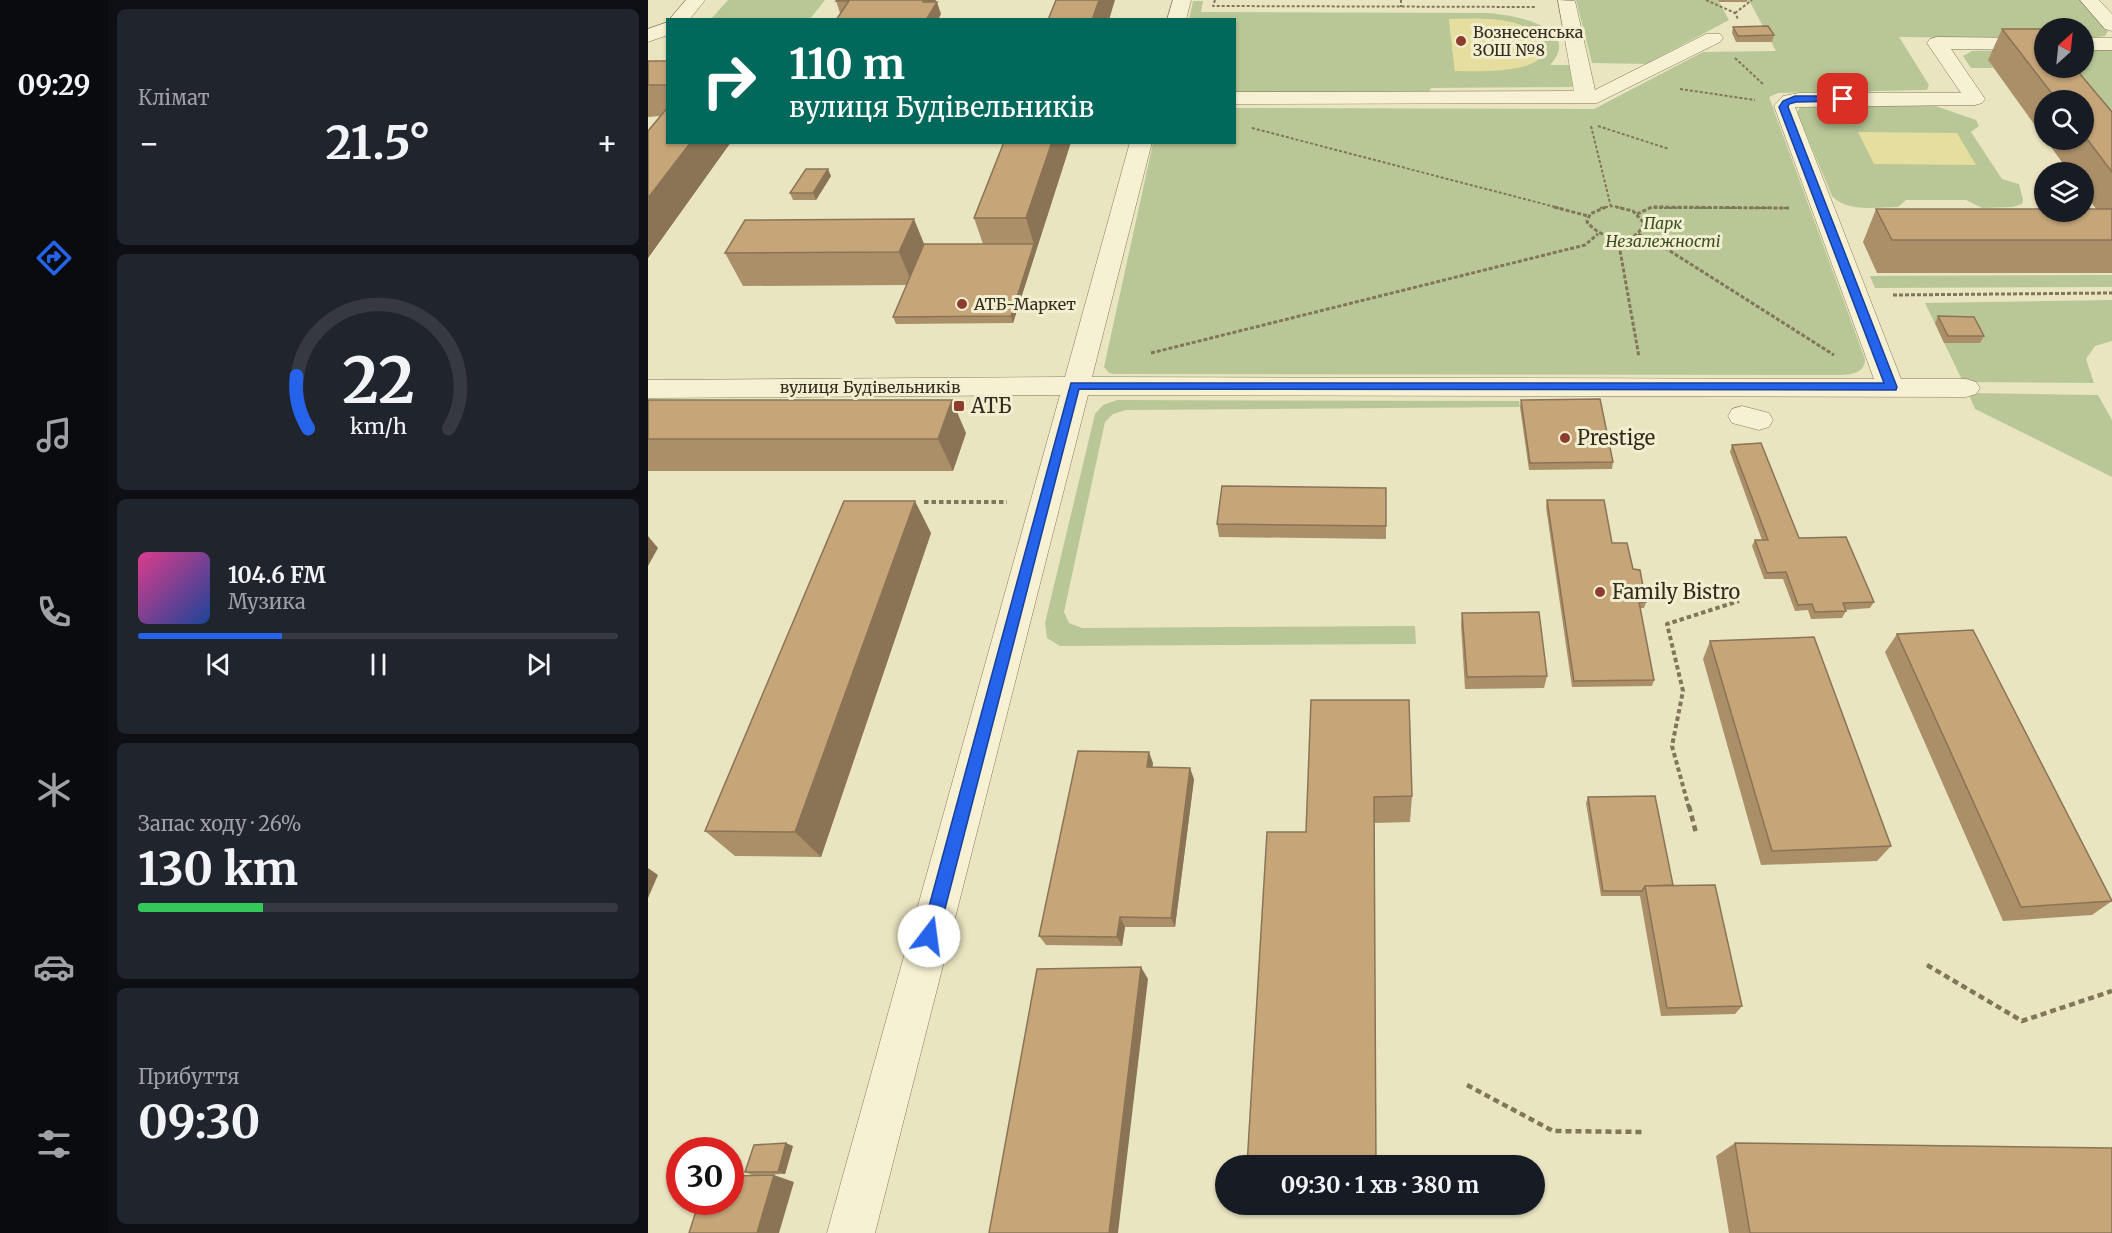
<!DOCTYPE html>
<html lang="uk">
<head>
<meta charset="utf-8">
<style>
	body { margin:0; font-family:Merriweather,serif; background:#20242c; color:#f1f3f6; height:100vh; display:flex; flex-direction:column; font-size:22px; white-space:nowrap }
	* { box-sizing:border-box; margin:0 }
	p { font-size:20px; color:#9ea1a6 }
	.icon { flex:none; width:33px; height:33px; fill:none; stroke:currentColor; stroke-width:2; stroke-linecap:round; stroke-linejoin:round }
	.map { position:relative; flex:1; overflow:hidden }
	.details { display:flex; flex-direction:column; gap:9px; padding:9px; background:#0d0f14; width:540px }
	.details>* { flex:none }
	.top-card { position:absolute; left:18px; top:18px; width:570px; height:126px; border-radius:0px; box-shadow:0 2px 4px #0004; background:#00695c; color:#fff; overflow:hidden }
	.needle { width:39px; rotate:27deg }
	.controls { position:absolute; left:1386px; top:18px; display:grid; gap:12px }
	.controls a { display:grid; place-items:center; width:60px; height:60px; border-radius:50%; background:#171b24; box-shadow:0 2px 4px #0004; font-size:30px }
	.speed { position:absolute; left:18px; top:1137px; display:flex; gap:12px; font-size:30px; font-weight:700; text-align:center }
	.speed>* { display:grid; place-content:center; width:78px; height:78px; border-radius:50%; background:#171b24; box-shadow:0 2px 4px #0004; line-height:1 }
	.speed .limit { border:9px solid #d22; background:#fff; color:#111 }
	.pin { position:absolute; display:grid; place-items:center; width:51px; height:51px; color:#fff; margin:-26px; border-radius:12px; box-shadow:0 3px 9px #0006 }
	.me { position:absolute; width:66px; margin:-33px; rotate:15deg; stroke-linejoin:round; filter:drop-shadow(0 0 4px #0008) }
	.turn { display:flex; align-items:center; gap:21px; height:126px; padding:0 24px; font-size:27px }
	.turn .icon { width:78px; height:78px; stroke-width:2.5 }
	.turn b { display:block; font-size:42px; line-height:51px }
	.big { font-size:45px; font-weight:700; line-height:1.1 }
	.details .card { flex:1; display:flex; flex-direction:column; justify-content:center; gap:9px; min-width:0; padding:0 21px; border-radius:9px; background:#20242c }
	.details .dial { align-items:center; gap:0 }
	.dial svg { height:156px; overflow:visible; fill:none; stroke:#363941; stroke-width:7; stroke-linecap:round; text-anchor:middle }
	.dial text { fill:#f1f3f6; stroke:none }
	.song { display:flex; align-items:center; gap:18px }
	.cover { width:72px; height:72px; border-radius:9px; background:linear-gradient(135deg,hsl(330 70% 55%),hsl(220 70% 35%)) }
	.played { height:6px; border-radius:3px; background:linear-gradient(90deg,#2563eb 30%,#363941 30%) }
	.keys { display:flex; justify-content:space-around; direction:ltr }
	.heat { display:flex; justify-content:space-between; align-items:center; font-size:33px; direction:ltr }
	.charge { height:9px; border-radius:4px; background:linear-gradient(90deg,#34c759 26%,#363941 0) }
	.trip { position:absolute; left:567px; top:1155px; width:330px; height:60px; border-radius:30px; background:#171b24; box-shadow:0 2px 4px #0004; font-weight:700; line-height:60px; text-align:center }
	main { display:flex; flex:1; min-height:0 }
	.tab-bar { display:flex; flex-direction:column; width:108px; justify-content:space-around; align-items:center; background:#090b0e; color:#9ea1a6 }
	.tab-bar .icon { width:42px; height:42px }
	.tab-bar .on { color:#2563eb }
	.tab-bar b { font-size:27px; color:#f1f3f6 }
	.map>svg:first-child { display:block }
</style>
</head>
<body>
<main>
<nav class="tab-bar">
<b>09:29</b>
<svg class="icon on" aria-label="directions" viewBox="0 0 24 24"><path d="M12 3l9 9-9 9-9-9zM9 14v-3h6M13 9l2 2-2 2"/></svg>
<svg class="icon" aria-label="music" viewBox="0 0 24 24"><path d="M9 18V5l10-2v13"/><circle cx="6" cy="18" r="3"/><circle cx="16" cy="16" r="3"/></svg>
<svg class="icon" aria-label="phone" viewBox="0 0 24 24"><path d="M5 4h4l2 5-3 2q2 4 5 5l2-3 5 2v4C11 20 4 13 5 4z"/></svg>
<svg class="icon" aria-label="climate" viewBox="0 0 24 24"><path d="M12 3v18M4 7l16 10M4 17L20 7"/></svg>
<svg class="icon" aria-label="car" viewBox="0 0 24 24"><path d="M5 17H2v-5l4-1 3-4h7l3 4 3 1v5h-3M9 17h6M6 11h13"/><circle cx="7" cy="17" r="2"/><circle cx="17" cy="17" r="2"/></svg>
<svg class="icon" aria-label="filters" viewBox="0 0 24 24"><path d="M4 7h16M4 17h16"/><circle cx="9" cy="7" r="2"/><circle cx="15" cy="17" r="2"/></svg>
</nav>
<section class="details">
<div class="card"><p>Клімат</p>
<div class="heat"><a>−</a><b class="big">21.5°</b><a>+</a></div>
</div>
<div class="card dial"><svg viewBox="0 0 100 80">
<path d="M14 69A42 42 0 1 1 86 69"/>
<path d="M14 69A42 42 0 0 1 8 42" stroke="#2563eb"/>
<text x="50" y="56" font-size="32" font-weight="700">22</text>
<text x="50" y="72" font-size="11">km/h</text>
</svg></div>
<div class="card">
<div class="song"><i class="cover"></i><div><b>104.6 FM</b><p>Музика</p></div></div>
<div class="played"></div>
<div class="keys"><svg class="icon" aria-label="previous" viewBox="0 0 24 24"><path d="M18 5L8 12l10 7zM5 5v14"/></svg><svg class="icon" aria-label="pause" viewBox="0 0 24 24"><path d="M8 5v14M16 5v14"/></svg><svg class="icon" aria-label="next" viewBox="0 0 24 24"><path d="M6 5l10 7-10 7zM19 5v14"/></svg></div>
</div>
<div class="card"><p>Запас ходу · 26%</p><b class="big">130 km</b><div class="charge"></div></div>
<div class="card"><p>Прибуття</p><b class="big">09:30</b></div>
</section>
<div class="map">
<svg width="1464" height="1233" viewBox="0 0 1464 1233">
	<rect width="100%" height="100%" fill="#eae5c1"/>
	<path fill="#b9c796" fill-rule="evenodd" d="M80,0H177L162,19H63Z
		M928,0H1070L1081,20L998,64L944,63Z
		M1098,0H1432L1460,31L1457,36L1436,39V28H1396V39L1251,37L1281,85L1279,90L1130,93L1121,97L1217,359C1217,377 1195,375 1181,375L466,374L461,373L456,367L505,143L586,142L587,108L946,109L1055,52L1128,51L1102,2Z
		M545,1H555L553,12L838,13C862,14 937,27 902,65H925L930,87L783,88L781,92L587,93L586,20H541ZM801,19C830,19 863,16 888,33L889,60L877,66L807,71Z
		M1396,49V68H1436V49H1464V167L1436,100L1341,60L1345,68H1323L1315,56L1324,51Z
		M1279,103L1328,120L1331,126L1323,132L1354,179L1371,184L1375,200L1374,204L1365,207L1334,208L1318,200H1258L1250,207C1229,207 1200,213 1184,196L1149,112L1153,106Z
		M1464,275V287L1227,288L1222,276Z
		M1464,300V341L1447,346L1438,359L1446,383L1315,382L1277,303Z
		M1320,393L1450,395L1464,420V477L1327,409Z
		M469,400L871,401L872,407L478,410L465,414L457,422L416,612L421,623L434,628L767,626L768,644L412,646L399,638L397,623L447,414L455,405Z"/>
	<path fill="#e5de9f" d="M801,19C823,19 845,17 866,23C877,26 892,32 895,44C904,76 823,71 807,71Z
		M1210,132L1309,133L1328,165L1226,164Z"/>
	<g fill="none" stroke-linecap="round" stroke-linejoin="round">
		<defs>
			<path id="minor" d="M38,0H57L41,20H21Z
				M525,0H543L538,20H519Z
				M910,0L927,1L947,90L1058,34H1072L1075,38L1072,42L949,103L586,104V92L926,91Z
				M1432,0H1451L1464,14V31L1457,29Z
				M20,22V35L0,42V29Z
				M1289,37L1396,38V50L1303,49L1337,99L1334,103L1327,105L1147,107L1253,379H1318L1328,382L1332,388L1328,394L1318,397L440,395L227,1233H179L412,395L0,398V380L417,377L482,142H504L444,377L1226,379L1126,106L1135,96L1151,93H1313L1279,43L1282,39Z
				M1436,38H1464V50H1436Z
				M1094,406L1121,413L1125,420L1121,427L1111,430L1084,423L1080,416L1084,409Z"/>
		</defs>
		<use href="#minor" stroke="#82765a" stroke-width="1"/>
		<path stroke="#82765a" stroke-width="2" stroke-dasharray="3 2" stroke-linecap="butt" d="M567,0L565,6L888,7
			M753,0V7
			M1058,0L1087,13L1090,19
			M1087,13L1104,0
			M1087,58L1116,85
			M1032,89L1107,100
			M943,126L963,207
			M950,126L1021,149
			M604,128L911,208
			M952,208L964,206L974,208
			M1001,208H1141"/>
		<path stroke="#82765a" stroke-width="3" stroke-dasharray="4 2" stroke-linecap="butt" d="M906,207L940,216
			M958,207L942,214L939,222C953,239 987,249 996,223L985,211L968,207
			M989,214L1004,207L1141,208
			M990,234L1011,244L1186,355
			M970,239L991,357
			M1245,295L1464,293
			M503,353L937,245L950,234"/>
		<path stroke="#82765a" stroke-width="4" stroke-dasharray="4.5 3" stroke-linecap="butt" d="M276,502H359
			M1041,808L1024,746L1035,691L1019,624L1091,601"/>
		<path stroke="#82765a" stroke-width="4.5" stroke-dasharray="6 4" stroke-linecap="butt" d="M1041,806L1048,833
			M1279,965L1374,1021L1464,991
			M819,1085L905,1131L995,1132"/>
		<use href="#minor" fill="#f6f1d3" fill-rule="evenodd"/>
	</g>
	<path fill="#aa8f68" d="M189,0H288L287,2L293,14L192,13L188,1Z
		M1070,0H1099V2H1071Z
		M1085,27L1126,35L1124,42H1088L1084,33Z
		M1354,29L1464,112V273H1229L1215,242L1228,209H1448L1436,192V172H1421L1398,140H1436V100H1396V138L1340,60Z
		M0,61H20V142H83L0,258V131L12,116L0,117Z
		M423,142L365,323L248,324L245,317L259,285L95,286L77,253L276,244H335L326,218Z
		M183,176L168,200H145L142,193Z
		M1290,316L1336,336L1332,343H1296L1287,323Z
		M0,400L318,433L305,471H0Z
		M873,400L965,462L964,469L881,470L872,407Z
		M1084,445L1151,538L1226,602L1222,608L1198,610V611L1194,618L1163,619L1160,610L1147,611L1135,579H1116L1104,546L1107,540H1114L1082,452Z
		M738,488V539L571,537L569,524Z
		M899,500L964,543L985,569L998,602L996,608H992L1006,680L1004,686L924,687L898,507Z
		M283,533L173,857L87,856L57,831Z
		M814,613L899,676L896,688L817,689L813,625Z
		M1249,634L1464,901L1444,915L1355,921L1237,652Z
		M1062,641L1243,846L1229,861L1113,865L1055,659Z
		M663,700L764,796L762,822L726,823Z
		M505,763L504,767L546,779L527,927H477L474,946L398,945L391,936Z
		M940,797L1025,885L1094,1006L1087,1014L1013,1016L992,896H953L938,803Z
		M1087,1143L1464,1233H1081L1068,1156Z
		M145,1146L137,1174L104,1175L97,1172Z"/>
	<path fill="#8b7455" d="M276,0H288L279,14L275,2Z
		M451,0H467L461,20H444Z
		M289,2L293,14L290,20H278Z
		M43,142H83L0,258V245L1,244L0,242V198Z
		M404,142H423L365,323L363,316L386,244L378,218Z
		M180,169L183,176L168,200L165,193Z
		M266,219L279,251L265,285L251,252Z
		M304,400L318,433L305,471L290,439Z
		M267,501L283,533L173,857L147,832Z
		M0,536L10,548L0,566Z
		M501,752L505,763L503,778L499,767Z
		M542,768L546,779L527,927L523,918Z
		M0,868L10,875L0,898Z
		M472,917L477,927L474,946L469,937Z
		M493,967L500,979L470,1233H461Z
		M138,1143L145,1146L137,1174L130,1172Z
		M126,1175L146,1182L131,1233H109Z"/>
	<path fill="#c6a679" stroke="#8b7455" stroke-width="1.5" d="M189,0H276L275,2H289L278,20H188L201,1H188Z
		M408,0H451L444,20H400Z
		M1120,26L1126,35L1090,36L1085,27Z
		M1354,29H1396V68H1427L1464,112V172L1436,135V100H1409Z
		M0,61H20V85H0Z
		M20,107V142H43L0,198V131Z
		M356,142H404L378,218H326Z
		M158,169H180L165,193H142Z
		M1228,209H1396V212H1436V209H1464V240H1244Z
		M266,219L251,252L77,253L97,220Z
		M276,244H386L363,316L245,317Z
		M1290,316L1326,317L1336,336H1300Z
		M952,399L965,462L882,463L873,400Z
		M0,400H304L290,439H0Z
		M1113,443L1151,538L1198,537L1226,602L1195,603L1198,611L1167,612L1164,604L1150,605L1138,572L1119,573L1107,540H1120L1084,445Z
		M574,486L738,488V526L569,524Z
		M899,500H956L964,543H979L985,569L992,570L998,602H991L1006,680L926,681Z
		M196,501H267L147,832L57,831Z
		M891,612L899,676L819,677L814,613Z
		M1325,630L1464,901L1373,907L1249,634Z
		M1166,637L1243,846L1124,851L1062,641Z
		M663,700H761L764,796L726,797L728,1166H599L619,832H658Z
		M430,751L501,752L499,767L542,768L523,918L472,917L469,937L391,936Z
		M1007,796L1025,885L997,886L994,891H955L940,797Z
		M1067,885L1094,1006L1019,1008L997,886Z
		M493,967L461,1233H341L389,969Z
		M138,1143L130,1172H97L106,1145Z
		M1087,1143L1464,1148V1233H1102Z
		M126,1175L109,1233H41L51,1202H82V1176Z"/>
	<path fill="#2563eb" stroke="#184099" stroke-width="1.5" d="M1195,96L1199,99L1198,101L1148,102L1141,104L1140,107L1249,387L1248,390L431,389L290,936L287,941L281,944L275,941L273,936L423,383H1236L1131,107L1135,101L1147,96Z"/>
	<g fill="#8d3d2e" stroke="#f2eed0" stroke-width="2">
		<circle cx="813" cy="41" r="6"/>
		<circle cx="314" cy="304" r="6"/>
		<rect x="305" y="400" width="12" height="12" rx="3"/>
		<circle cx="917" cy="438" r="6"/>
		<circle cx="952" cy="592" r="6"/>
	</g>
	<g text-anchor="middle" stroke-width="6" stroke-linejoin="round" paint-order="stroke">
		<g font-size="16" fill="#332b1d" stroke="#f2eed0" text-anchor="start">
			<text x="825" y="38">Вознесенська<tspan x="825" dy="18">ЗОШ №8</tspan></text>
			<text x="326" y="310">АТБ-Маркет</text>
		</g>
		<g font-size="16" font-style="italic" fill="#3d4e25" stroke="#f2eed0">
			<text x="1015" y="229">Парк<tspan x="1015" dy="18">Незалежності</tspan></text>
		</g>
		<g font-size="16" fill="#332b1d" stroke="#f2eed0">
			<text x="222" y="393">вулиця Будівельників</text>
		</g>
		<g font-size="20" fill="#332b1d" stroke="#f2eed0" text-anchor="start">
			<text x="323" y="413">АТБ</text>
			<text x="929" y="445">Prestige</text>
			<text x="964" y="599">Family Bistro</text>
		</g>
	</g>
</svg>
<div class="controls">
<a><svg class="needle" viewBox="-14 -14 28 28"><path d="M0-13l5 13h-10z" fill="#e53935"/><path d="M0 13l5-13h-10z" fill="#9ea1a6"/></svg></a>
<a><svg class="icon" aria-label="search" viewBox="0 0 24 24"><circle cx="10" cy="10" r="6"/><path d="M15 15l6 6"/></svg></a>
<a><svg class="icon" aria-label="layers" viewBox="0 0 24 24"><path d="M12 4l9 5-9 5-9-5zM3 14l9 5 9-5"/></svg></a>
</div>
<div class="speed"><div class="limit">30</div></div>
<div class="pin" style="left:1195px;top:99px;background:#d93025"><svg class="icon" aria-label="arrive" viewBox="0 0 24 24"><path d="M6 21V4h12l-3 4 3 4H6"/></svg></div>
<svg class="me" style="left:281px;top:936px" viewBox="-20 -20 40 40"><circle r="19" fill="#fff"/><path d="M0-13L10 11 0 6-10 11z" fill="#2563eb"/></svg>
<div class="trip">09:30 · 1 хв · 380 m</div>
<div class="top-card">
<div class="turn"><svg class="icon" aria-label="right" viewBox="0 0 24 24"><path d="M7 20v-9h11M14 6l5 5-5 5"/></svg><div><b>110 m</b>вулиця Будівельників</div></div>
</div>
</div>
</main>
</body>
</html>
